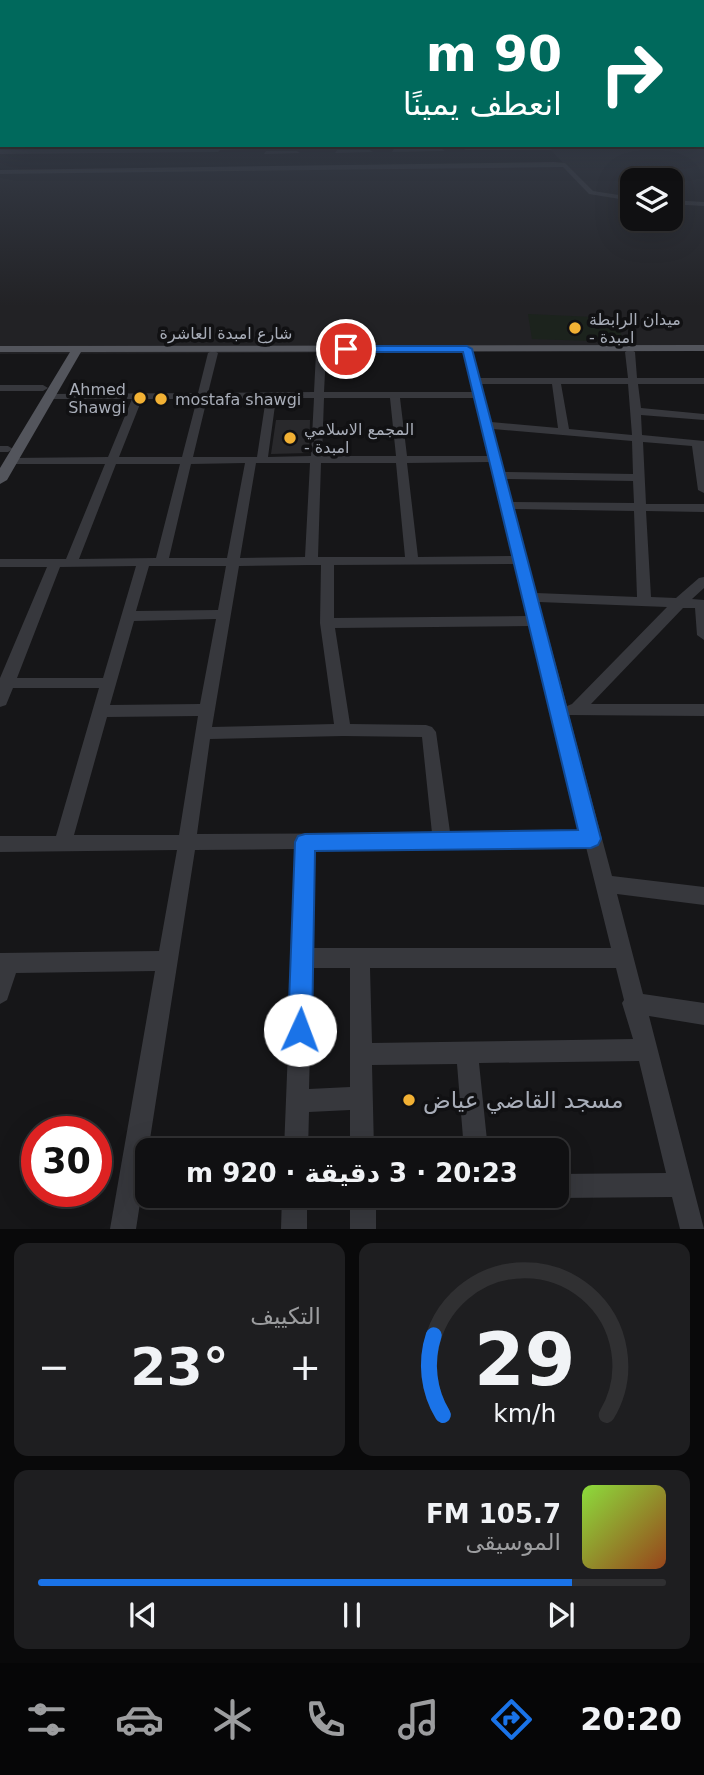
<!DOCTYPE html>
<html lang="ar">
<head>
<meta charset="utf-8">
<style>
	body { margin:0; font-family:"DejaVu Sans",Cairo,sans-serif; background:#1e1e20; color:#f1f3f6; direction:rtl; height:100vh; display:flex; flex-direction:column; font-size:26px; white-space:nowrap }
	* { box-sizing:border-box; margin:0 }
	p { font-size:23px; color:#9c9d9f }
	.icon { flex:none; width:38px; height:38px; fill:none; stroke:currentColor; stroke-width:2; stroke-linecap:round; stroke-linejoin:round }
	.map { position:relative; height:1229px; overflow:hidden; direction:ltr }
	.panel { display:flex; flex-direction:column; gap:14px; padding:14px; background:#09090a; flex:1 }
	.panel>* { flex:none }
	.top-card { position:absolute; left:0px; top:0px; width:705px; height:147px; box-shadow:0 7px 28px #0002,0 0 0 2px #303032; direction:rtl; background:#00695c; color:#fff; overflow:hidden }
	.buttons { position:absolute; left:620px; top:168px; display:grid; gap:14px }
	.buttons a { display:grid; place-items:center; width:63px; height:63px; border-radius:14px; background:#101012; box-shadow:0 7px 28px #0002,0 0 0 2px #303032; font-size:35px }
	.speed { position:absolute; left:21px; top:1116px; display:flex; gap:14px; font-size:35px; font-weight:700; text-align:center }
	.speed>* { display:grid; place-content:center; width:91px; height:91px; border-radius:50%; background:#101012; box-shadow:0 7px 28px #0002,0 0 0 2px #303032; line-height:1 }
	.speed .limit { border:10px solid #d22; background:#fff; color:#111 }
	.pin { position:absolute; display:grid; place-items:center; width:60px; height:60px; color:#fff; margin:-30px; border:4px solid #fff; border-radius:50%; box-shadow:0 2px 7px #0007 }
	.me { position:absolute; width:77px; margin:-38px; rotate:2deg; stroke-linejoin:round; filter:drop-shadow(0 0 5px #0008) }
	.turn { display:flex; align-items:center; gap:24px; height:147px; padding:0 28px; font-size:32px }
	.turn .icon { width:91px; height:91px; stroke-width:2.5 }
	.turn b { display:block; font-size:49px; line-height:60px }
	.big { font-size:52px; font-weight:800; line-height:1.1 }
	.panel .card { flex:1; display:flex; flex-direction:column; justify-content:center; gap:10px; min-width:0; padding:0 24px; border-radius:14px; background:#1e1e20 }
	.panel .dial { align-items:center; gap:0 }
	.dial svg { height:182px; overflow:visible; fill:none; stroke:#303032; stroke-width:7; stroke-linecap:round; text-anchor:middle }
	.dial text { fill:#f1f3f6; stroke:none }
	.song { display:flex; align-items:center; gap:21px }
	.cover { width:84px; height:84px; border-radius:10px; background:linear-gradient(135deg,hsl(90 70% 55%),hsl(20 70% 35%)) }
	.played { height:7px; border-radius:4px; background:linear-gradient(90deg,#1a73e8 85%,#303032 85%) }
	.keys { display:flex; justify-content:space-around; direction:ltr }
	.heat { display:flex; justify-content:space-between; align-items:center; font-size:38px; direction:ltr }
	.panel .tiles { flex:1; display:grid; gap:14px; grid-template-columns:1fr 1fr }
	.card:last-child { grid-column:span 2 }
	.trip { position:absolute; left:135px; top:1138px; width:434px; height:70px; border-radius:14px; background:#101012; box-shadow:0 7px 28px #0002,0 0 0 2px #303032; font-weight:800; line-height:70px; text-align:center; direction:rtl }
	.menu { display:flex; height:112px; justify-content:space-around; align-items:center; background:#060607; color:#9c9d9f }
	.menu .icon { width:49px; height:49px }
	.menu .selected { color:#1a73e8 }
	.menu b { font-size:32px; color:#f1f3f6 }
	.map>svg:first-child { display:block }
</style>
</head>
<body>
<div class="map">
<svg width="704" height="1229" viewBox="0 0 704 1229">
	<rect width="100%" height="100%" fill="#161618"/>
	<path fill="#222225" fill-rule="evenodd" d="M704,134V351L0,354V173L563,163L546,145H704ZM632,180H670V219H632Z"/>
	<path fill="#1c231d" d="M528,314L615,318L624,342L532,339Z"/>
	<path fill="#29292c" d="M276,420H310L309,453L271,454Z"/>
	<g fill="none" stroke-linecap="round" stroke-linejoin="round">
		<path fill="#37383d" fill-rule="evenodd" d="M0,138H2V140H0Z
			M297,145H345L348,147L295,148Z
			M219,146L277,148L220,150L218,152L0,154V150L217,148Z
			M550,147L552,150H464L467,148Z
			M394,149H442L445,151L392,152Z
			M337,150H370L373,152L335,153Z
			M266,151H297L300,153L264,154Z
			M554,162L565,163L593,191L632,197V201L589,194L563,167L0,174V170Z
			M670,200L704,202V206L670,204Z
			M467,346L471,349L479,378H628L625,352L630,349L635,352L637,378H704V384H638L641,408L704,414V420L641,415L642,435L704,441V493L698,490L692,446L643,442L646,504H704V512L646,511L651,597L676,598L699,578L704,577V588L692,599L704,600V640L697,635L695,608H683L591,704H704V716L569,715L612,876L704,887V905L617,894L643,994L704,1003V1025L649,1016L704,1229H680L672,1197L556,1198L548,1195H556V1174L666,1173L639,1061L479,1063L488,1150H464L457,1064L372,1065L374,1150H350V1110L309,1112L308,1150H284L296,849L195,850L136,1229H110L155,971L16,973L7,1000L0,1004V953L159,951L177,850L0,852V836H56L99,688H13L6,705L0,707V678L47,567H0V559H66L105,464H11L5,461L11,458L108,457L132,399H50L45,396L47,394L198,393L208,353L213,350L218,353L208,393L314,392L316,353L321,350L326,353L324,392H473L463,349ZM481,384H552L558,428L491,422ZM561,384H628L632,435L569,429ZM266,398L257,457H193L207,399ZM276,398H314L311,456L268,457ZM324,398H390L396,456H322ZM400,398H475L489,456H407ZM142,399H197L182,457H119ZM493,429L632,441L633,474L504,472ZM491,462L514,556L418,557L407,463ZM245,463L227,558H169L191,464ZM256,463H310L305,557L240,558ZM321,463H396L405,557H318ZM116,464H180L156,558L79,559ZM506,479L633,481L634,503L512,502ZM514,509L634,511L637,597L536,593ZM516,564L529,616L334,618V565ZM308,565H321L320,623L334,724L212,727L239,566ZM136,566L103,678H17L60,567ZM149,566H226L218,610L136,611ZM539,602L667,607L572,704L567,706ZM216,619L200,704L110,705L134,621ZM531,626L582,831L450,832L436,732L432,727L426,725L350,724L335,628ZM198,716L179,835H74L107,717ZM343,736L422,737L432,833L197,834L210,739ZM586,847L611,948H312L314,849ZM312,968H350V1087L309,1089ZM370,968H616L624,1000L622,1003L633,1039L372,1043Z
			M0,385H43L48,388L43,391H0Z
			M0,446H8L13,449L8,452H0Z
			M282,1195H307V1229H281Z
			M350,1195H376V1229H350Z"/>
		<path fill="#53555c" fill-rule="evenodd" d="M704,345V351L81,352L7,480L0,484V468L70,352H0V346Z"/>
	</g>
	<linearGradient id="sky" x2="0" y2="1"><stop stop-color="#0c0c0d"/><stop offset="0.44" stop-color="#363c48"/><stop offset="1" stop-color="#363c48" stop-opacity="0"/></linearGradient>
	<rect width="704" height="306" fill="url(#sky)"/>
	<path fill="#1a73e8" stroke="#114b97" stroke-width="2" d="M467,346L472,349L601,839L598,845L591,848L315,851L312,1030L309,1038L300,1042L291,1038L288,1030L295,842L298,836L305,834L578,830L463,352H346L341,349L346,346Z"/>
	<g fill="#f2b134" stroke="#111113" stroke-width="2.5">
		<circle cx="575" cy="328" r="7"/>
		<circle cx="140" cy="398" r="7"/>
		<circle cx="161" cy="399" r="7"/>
		<circle cx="290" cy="438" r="7"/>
		<circle cx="409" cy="1100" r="7"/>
	</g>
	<g text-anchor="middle" stroke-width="7" stroke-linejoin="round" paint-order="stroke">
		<g font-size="16" fill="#a8adb8" stroke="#111113" text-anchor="start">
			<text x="589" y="325">ميدان الرابطة<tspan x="589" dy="18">- امبدة</tspan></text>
			<text x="126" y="395" text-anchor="end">Ahmed<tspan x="126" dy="18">Shawgi</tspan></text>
			<text x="175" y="405">mostafa shawgi</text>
			<text x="304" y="435">المجمع الاسلامي<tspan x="304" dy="18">- امبدة</tspan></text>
		</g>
		<g font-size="16" fill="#a8adb8" stroke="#111113">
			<text x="226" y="339">شارع امبدة العاشرة</text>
		</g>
		<g font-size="23" fill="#a8adb8" stroke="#111113" text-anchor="start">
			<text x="423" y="1108">مسجد القاضي عياض</text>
		</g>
	</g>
</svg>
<div class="buttons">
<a><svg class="icon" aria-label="layers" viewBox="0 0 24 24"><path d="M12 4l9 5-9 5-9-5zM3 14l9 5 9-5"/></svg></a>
</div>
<div class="speed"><div class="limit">30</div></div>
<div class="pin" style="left:346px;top:349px;background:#d93025"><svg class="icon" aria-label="arrive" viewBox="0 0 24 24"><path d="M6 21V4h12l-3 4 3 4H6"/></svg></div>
<svg class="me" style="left:300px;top:1030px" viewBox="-20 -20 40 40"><circle r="19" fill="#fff"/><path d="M0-13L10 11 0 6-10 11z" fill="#1a73e8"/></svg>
<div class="trip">20:23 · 3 دقيقة · 920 m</div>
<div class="top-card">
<div class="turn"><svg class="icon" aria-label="right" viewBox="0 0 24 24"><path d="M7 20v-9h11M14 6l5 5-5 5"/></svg><div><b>90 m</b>انعطف يمينًا</div></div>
</div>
</div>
<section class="panel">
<div class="tiles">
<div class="card dial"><svg viewBox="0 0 100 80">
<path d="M14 69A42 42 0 1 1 86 69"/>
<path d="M14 69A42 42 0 0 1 10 34" stroke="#1a73e8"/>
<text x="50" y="56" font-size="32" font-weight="700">29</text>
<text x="50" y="72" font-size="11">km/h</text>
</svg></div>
<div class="card"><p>التكييف</p>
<div class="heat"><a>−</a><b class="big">23°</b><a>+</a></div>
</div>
<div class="card">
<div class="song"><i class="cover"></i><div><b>105.7 FM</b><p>الموسيقى</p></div></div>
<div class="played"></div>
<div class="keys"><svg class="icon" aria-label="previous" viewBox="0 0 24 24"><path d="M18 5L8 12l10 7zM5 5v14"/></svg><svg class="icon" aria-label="pause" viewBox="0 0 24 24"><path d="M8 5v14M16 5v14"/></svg><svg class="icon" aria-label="next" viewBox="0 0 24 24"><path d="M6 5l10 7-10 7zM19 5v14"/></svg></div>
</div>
</div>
</section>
<nav class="menu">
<b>20:20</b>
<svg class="icon selected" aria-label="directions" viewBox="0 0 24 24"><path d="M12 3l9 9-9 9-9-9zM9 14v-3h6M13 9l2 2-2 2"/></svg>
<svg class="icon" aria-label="music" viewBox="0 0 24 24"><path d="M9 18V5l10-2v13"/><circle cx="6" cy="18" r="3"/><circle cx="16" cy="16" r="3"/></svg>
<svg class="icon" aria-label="phone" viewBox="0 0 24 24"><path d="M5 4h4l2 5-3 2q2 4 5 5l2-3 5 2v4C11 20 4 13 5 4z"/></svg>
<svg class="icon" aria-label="climate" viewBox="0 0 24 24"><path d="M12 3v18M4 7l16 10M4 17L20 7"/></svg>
<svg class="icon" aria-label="car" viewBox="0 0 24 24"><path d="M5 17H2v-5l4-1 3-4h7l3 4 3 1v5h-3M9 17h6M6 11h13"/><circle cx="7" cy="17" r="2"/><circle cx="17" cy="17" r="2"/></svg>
<svg class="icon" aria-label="filters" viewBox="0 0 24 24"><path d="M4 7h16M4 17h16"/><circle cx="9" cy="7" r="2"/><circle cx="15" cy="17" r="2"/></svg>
</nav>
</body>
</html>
